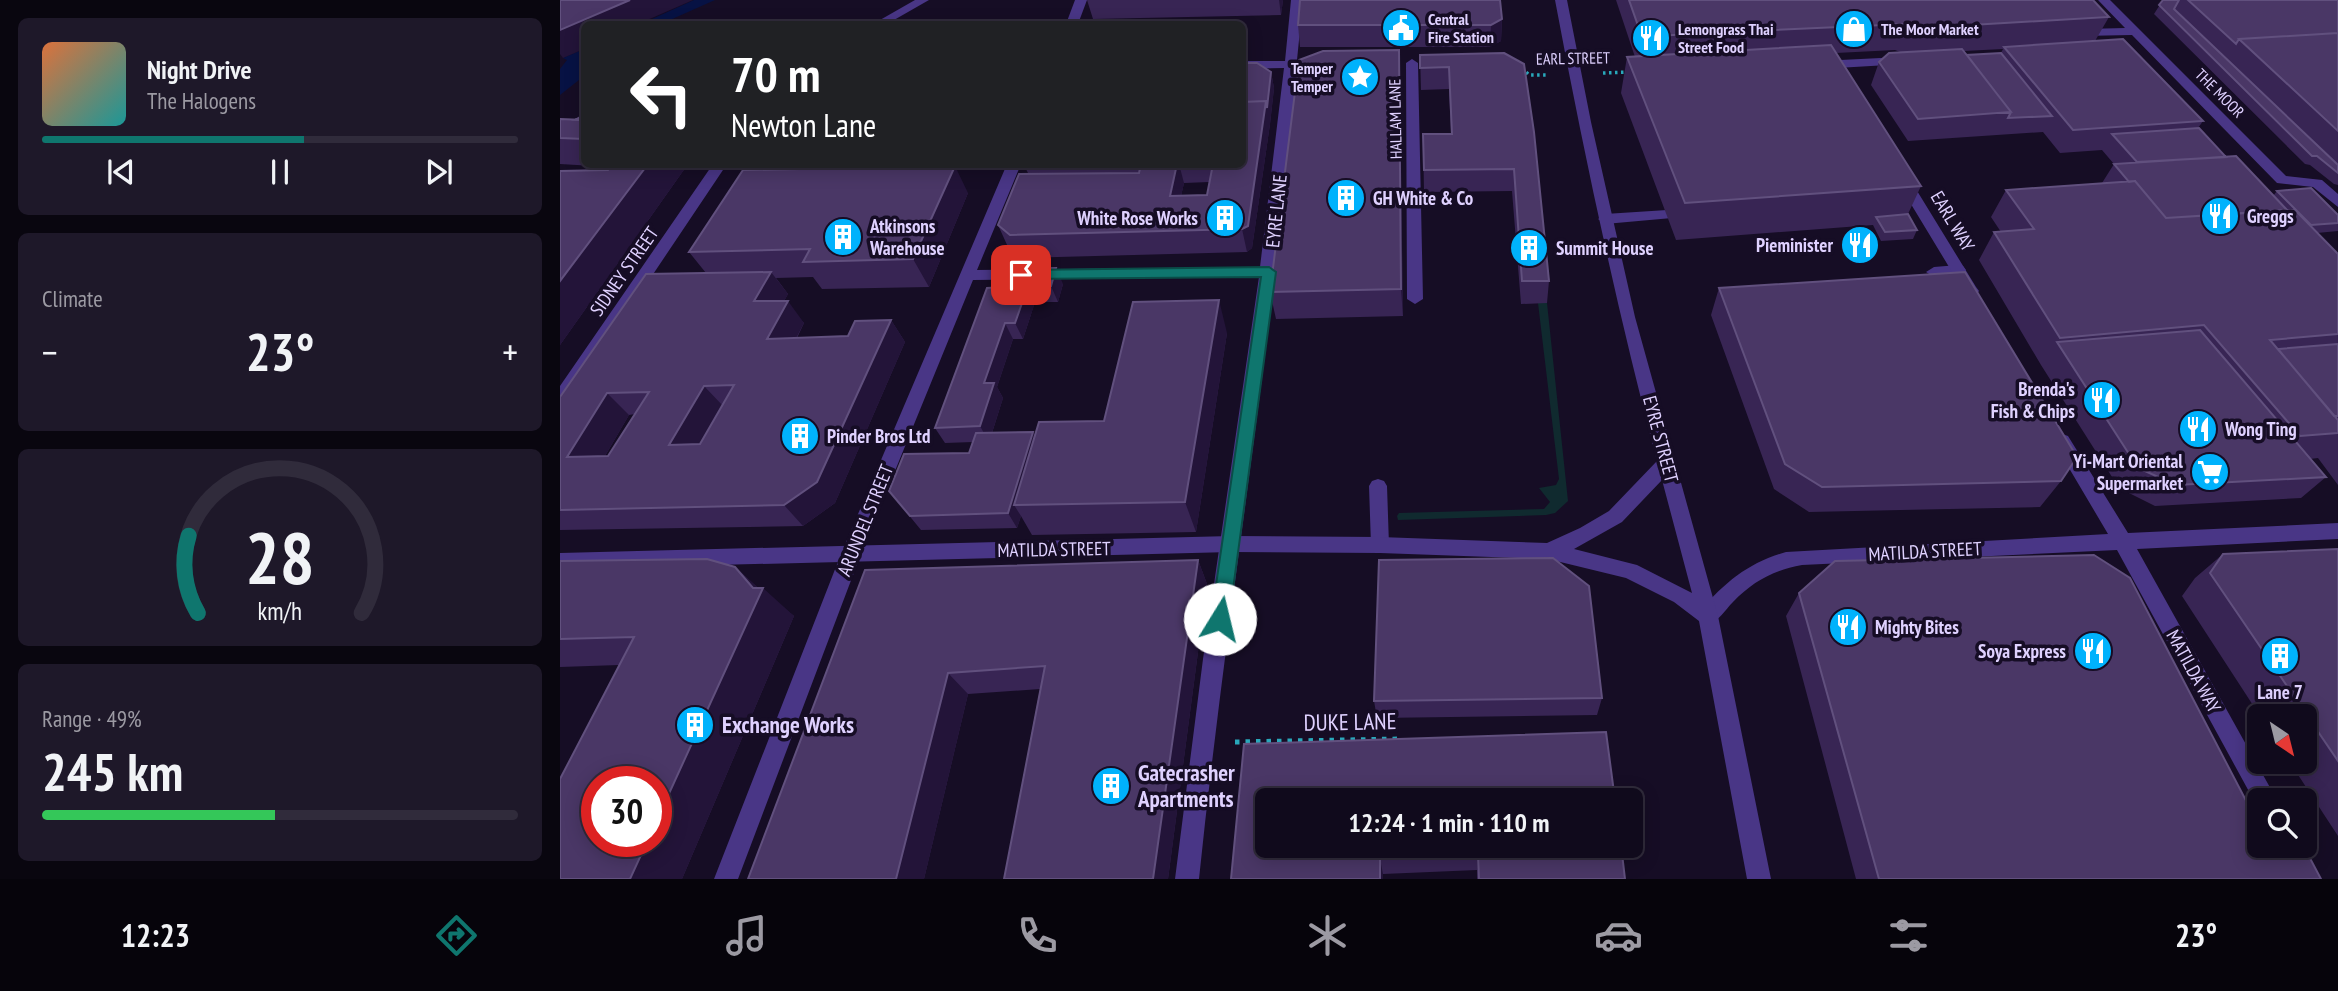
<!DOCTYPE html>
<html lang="en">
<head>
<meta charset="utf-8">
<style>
	body { margin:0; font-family:"PT Sans Narrow",sans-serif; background:#1e1829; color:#f1f3f6; height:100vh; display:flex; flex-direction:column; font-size:26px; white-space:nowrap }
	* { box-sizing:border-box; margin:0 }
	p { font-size:23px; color:#9c9aa3 }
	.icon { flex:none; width:38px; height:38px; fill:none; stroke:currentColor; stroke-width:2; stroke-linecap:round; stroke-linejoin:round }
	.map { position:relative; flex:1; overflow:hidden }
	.sheet { display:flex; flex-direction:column; gap:18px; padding:18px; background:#09060f; width:560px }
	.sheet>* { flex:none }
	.guide { position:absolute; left:21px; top:21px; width:665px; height:147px; border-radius:10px; box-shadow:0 4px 18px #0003,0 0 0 2px #302b3b; background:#202124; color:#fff; overflow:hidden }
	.needle { width:46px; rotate:145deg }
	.controls { position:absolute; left:1687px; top:704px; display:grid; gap:14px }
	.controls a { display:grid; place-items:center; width:70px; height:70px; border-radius:10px; background:#100a1c; box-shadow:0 4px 18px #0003,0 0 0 2px #302b3b; font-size:35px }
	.speed { position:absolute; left:21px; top:766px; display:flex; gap:14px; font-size:35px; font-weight:700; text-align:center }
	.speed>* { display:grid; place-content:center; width:91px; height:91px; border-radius:50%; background:#100a1c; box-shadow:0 4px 18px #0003,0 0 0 2px #302b3b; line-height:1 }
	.speed .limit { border:10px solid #d22; background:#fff; color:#111 }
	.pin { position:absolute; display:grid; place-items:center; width:60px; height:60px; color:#fff; margin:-30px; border-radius:14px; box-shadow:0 4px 10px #0006 }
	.me { position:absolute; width:77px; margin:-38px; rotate:9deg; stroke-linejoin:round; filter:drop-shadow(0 0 5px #0008) }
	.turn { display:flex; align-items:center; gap:24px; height:147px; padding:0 35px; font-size:32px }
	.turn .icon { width:91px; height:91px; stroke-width:2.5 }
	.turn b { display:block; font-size:49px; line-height:60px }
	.big { font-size:52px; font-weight:700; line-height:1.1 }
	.sheet .widget { flex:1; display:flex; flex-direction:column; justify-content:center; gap:10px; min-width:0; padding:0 24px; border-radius:10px; background:#1e1829 }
	.sheet .dial { align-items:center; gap:0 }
	.dial svg { height:182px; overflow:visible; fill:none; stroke:#302b3b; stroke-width:7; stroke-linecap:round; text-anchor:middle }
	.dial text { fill:#f1f3f6; stroke:none }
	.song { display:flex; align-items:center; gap:21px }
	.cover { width:84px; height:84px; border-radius:10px; background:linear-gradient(135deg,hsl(20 70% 55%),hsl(180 70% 35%)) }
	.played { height:7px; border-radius:4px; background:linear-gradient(90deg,#0f766e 55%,#302b3b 55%) }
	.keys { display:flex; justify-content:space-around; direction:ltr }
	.heat { display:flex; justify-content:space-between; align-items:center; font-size:38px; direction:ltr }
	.charge { height:10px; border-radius:5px; background:linear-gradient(90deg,#34c759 49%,#302b3b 0) }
	.trip { position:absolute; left:695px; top:788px; width:388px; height:70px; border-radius:10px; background:#100a1c; box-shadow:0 4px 18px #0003,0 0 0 2px #302b3b; font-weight:700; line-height:70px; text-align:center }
	.dock { display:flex; height:112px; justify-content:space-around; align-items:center; background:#06040b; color:#9c9aa3 }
	.dock .icon { width:49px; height:49px }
	.dock .on { color:#0f766e }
	.dock b { font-size:32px; color:#f1f3f6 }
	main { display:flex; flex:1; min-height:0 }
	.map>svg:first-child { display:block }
</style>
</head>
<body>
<main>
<section class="sheet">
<div class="widget">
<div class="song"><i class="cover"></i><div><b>Night Drive</b><p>The Halogens</p></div></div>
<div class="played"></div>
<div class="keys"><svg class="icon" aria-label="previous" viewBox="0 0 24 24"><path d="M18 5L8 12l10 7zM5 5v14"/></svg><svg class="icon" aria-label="pause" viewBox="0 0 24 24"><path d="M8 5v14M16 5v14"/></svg><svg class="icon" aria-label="next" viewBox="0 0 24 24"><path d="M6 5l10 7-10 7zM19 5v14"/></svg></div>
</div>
<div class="widget"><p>Climate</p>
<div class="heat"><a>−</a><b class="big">23°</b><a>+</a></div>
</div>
<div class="widget dial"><svg viewBox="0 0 100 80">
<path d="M14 69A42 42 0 1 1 86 69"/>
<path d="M14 69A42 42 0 0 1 10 35" stroke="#0f766e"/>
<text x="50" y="56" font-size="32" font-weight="700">28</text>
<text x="50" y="72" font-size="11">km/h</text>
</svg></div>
<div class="widget"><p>Range · 49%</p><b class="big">245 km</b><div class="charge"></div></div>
</section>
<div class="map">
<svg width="1778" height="879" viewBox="0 0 1778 879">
	<rect width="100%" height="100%" fill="#160d25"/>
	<path fill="#102a2f" d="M978,303H987L1008,501L995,513L986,515L838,520L837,516L839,513L984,509L990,502L979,488L996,485L999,479Z"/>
	<path fill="#071244" d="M134,0H155L101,24H81Z
		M24,49V76L0,95V69L7,60L3,58Z"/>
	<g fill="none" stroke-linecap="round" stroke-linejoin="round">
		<path stroke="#29a8bb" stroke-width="3.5" stroke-dasharray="2.5 3.5" stroke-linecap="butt" d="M962,68L969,75H989
			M1043,73L1069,72"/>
		<path stroke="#29a8bb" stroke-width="5" stroke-dasharray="4.5 6" stroke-linecap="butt" d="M675,742L841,739"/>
		<path fill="#493686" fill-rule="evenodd" d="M1107,210L1112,212L1114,215L1112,218L1045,224L1038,219L1045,214Z
			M1398,265L1403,266L1406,270L1403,274L1374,277L1366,272L1374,267Z
			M818,479L824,481L827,486L829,545L827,551L820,553L813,551L811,545L809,486L812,481Z"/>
		<path fill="#493686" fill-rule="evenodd" d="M1538,0H1550L1726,176L1762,180L1778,194V207L1753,187L1717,183L1572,35L1521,36L1519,33L1525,29L1565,28Z"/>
		<path fill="#493686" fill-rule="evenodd" d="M355,0H369L327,24H313Z
			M515,0H527L518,24H506Z
			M731,0H743L737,60L748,64L737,68C713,339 667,607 639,879H615L643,659L699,277L413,280L301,554L178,879H154L281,554L447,164H461L417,270L700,267L724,68L682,69V61H725Z
			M1341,57L1345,58V64L1260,69L1254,65L1260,61Z
			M852,59L858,63L863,299L855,304L847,299L846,63Z
			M153,164H167L6,404L0,405V386Z
			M1344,177L1351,181L1416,287L1419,291L1416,295H1406L1337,181Z
			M1502,434L1508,436L1568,533L1778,523V539L1577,549L1717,800H1699L1698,808L1557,550L1242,565C1214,570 1193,581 1173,602C1165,610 1159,621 1148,625L1141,622L1138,616L1141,610C1166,581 1190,562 1226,552L1548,534L1493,441L1496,436Z"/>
		<path fill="#493686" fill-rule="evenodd" d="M995,0H1007L1031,122L1075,317L1158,616L1211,879H1187L1139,621L1114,602L1066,578L988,559L820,553L671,552L0,569V553L671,536L820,537L987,543L1020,528L1049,511L1097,461C1057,309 1024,155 995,0ZM1102,480L1132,593L1077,565L1014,549L1062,522Z"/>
	</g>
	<path fill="#382554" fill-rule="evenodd" d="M527,0H723L721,15L533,19Z
		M1056,0H1533L1549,17L1535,41L1643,121L1638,128L1666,157L1713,196L1717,191L1778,223V231L1757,233L1778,254V485L1758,458L1750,459L1766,477L1741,498L1595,506L1559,488L1481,365L1419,260L1434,232H1441L1431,217L1446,190L1542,183L1554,164L1542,150L1500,153L1483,132L1348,141L1311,85L1319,62L1340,52L1335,50L1276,53L1361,186L1348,214L1357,230L1353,239L1321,241L1313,225L1116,240L1061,93L1067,57H1075ZM1443,49L1441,53L1407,55L1404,51Z
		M1603,0H1778V185L1774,184L1750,165L1745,164L1594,14Z
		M942,19L941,41L930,47H740L738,25Z
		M839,50L843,316L716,319L710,292Z
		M944,53L989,281L987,303L961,304L952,191L864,192L863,134H891L889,89L861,90L860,55Z
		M711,72L714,88L710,124L692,248L687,252L460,258L448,247L438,225L468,173L466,169L468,164H682ZM649,182L647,195L621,196L624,183Z
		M24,115V164H128L0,345V171L48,170L50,167L0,164V119L15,120Z
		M408,193L369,287L262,289L253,277L216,278L228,294L224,301L244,323L237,338L288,336L331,320L345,342L275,503L243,526L0,530V397L146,273L129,252ZM75,414L48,456H45L69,415Z
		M503,284L498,302H475L463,339H453L437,387L443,398L432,433L473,432L475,435L544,421L667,333L636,532L472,535L461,516L457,528L361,530L329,491L409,453L413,442L385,443L375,428L446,287Z
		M1159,288L1501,481L1480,507L1249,512L1214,489L1151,315Z
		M1778,549V836L1729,761H1745V716H1700L1622,596L1635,578L1663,554Z
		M638,560L647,584L608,879H444L480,689L408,694L364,879H188L305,570Z
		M0,561L175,567L198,588L234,616L122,879H0L59,665L0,667Z
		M1239,593L1694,816L1761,879H1296L1226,616Z
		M1042,698L1037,715L817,718L814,701Z
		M684,744L1061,845L1065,879H917V870L823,874V879H671Z"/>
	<path fill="#231439" d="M70,0H133L78,24H24V49L3,58L0,54V30Z
		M719,0H723L721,15Z
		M942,19L941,41L930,47L931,25Z
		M839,50L840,77L843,316L841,289Z
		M711,72L714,88L710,124L692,248L687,252L682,229Z
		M88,164H128L0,345V281Z
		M617,164H619L624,183L616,219L610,196Z
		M395,166L408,193L369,287L353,259Z
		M496,268L503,284L498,302L491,286Z
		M211,272L228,294L211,324L194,301Z
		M468,286L475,302L463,339L455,323Z
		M659,300L667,333L636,532L625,502Z
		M228,301L244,323L224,361L207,339Z
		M331,320L345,342L275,503L243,526L224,505Z
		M445,323L453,339L437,387L443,398L429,442L420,426L424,383Z
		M144,386L164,407L131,466L109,445Z
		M47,393L69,415L32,478L7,457Z
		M473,432L481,447L454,505L461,516L457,528L448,513Z
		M638,560L647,584L608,879H593Z
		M175,567L202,591L203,588L234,616L122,879H70L87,842H96V822L193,588Z
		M388,673L408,694L364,879H336Z
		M820,859L823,874V879H820Z"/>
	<path fill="#4a3766" stroke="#61507e" stroke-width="2" fill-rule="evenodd" d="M0,0H70L0,30Z
		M740,0H940L942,19L931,25H738Z
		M1069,0H1533L1549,17L1360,28L1346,24L1192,31L1190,27H1173L1175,31L1082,37Z
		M1603,0H1619L1614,9L1778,165V173L1757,156H1752L1599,5Z
		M1628,0H1778V33L1679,39L1676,44Z
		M1778,33V131L1679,39Z
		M1563,39L1643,121L1513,130L1444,47Z
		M1271,45L1361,186L1125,203L1067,57Z
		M1402,49L1451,112L1358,119L1319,62L1329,53Z
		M839,50L841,289L710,292L739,60L763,51Z
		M944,53L964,64L974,132L989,281H962L954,169L864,170L863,134H892L889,67L860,68V55Z
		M1441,53L1492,116L1448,118L1451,112L1407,55Z
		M682,63H697L711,72L707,108L706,101L682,102Z
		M706,101L688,226L682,229L450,235L438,225L459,174L579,173L581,164H617L610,196L647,195L653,164H682V102Z
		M24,115V120H15Z
		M0,119L24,120V139L0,138Z
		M1639,128L1666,157L1577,162L1552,134Z
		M1676,156L1727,210L1606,218L1575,181L1569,182L1554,164Z
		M52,164H88L0,281V171L48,170Z
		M468,164H581L580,167L466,169Z
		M395,166L353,259L243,262L250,249L129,252L183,170Z
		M1575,181L1606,218L1735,210L1778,254V334L1710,340L1778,420V433L1740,436L1644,325L1500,338L1434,232L1474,229L1446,190Z
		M1751,188L1778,215V223L1751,225L1717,191Z
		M1348,214L1357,230L1325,232L1316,217Z
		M496,268L491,286H468L455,323H445L424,383H434L420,426L375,428L427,288L446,287L452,269Z
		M211,272L194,301H228L207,339L288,336L295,321L331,320L257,482L224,505L0,510V397L86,274ZM174,385L140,444L109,445L144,386ZM89,392L48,456L7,457L47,393Z
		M1405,272L1517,457L1501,481L1262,487L1225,464L1159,288Z
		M659,300L625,502L454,505L479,422L544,421L573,302Z
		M1640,330L1766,477L1616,485L1578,468L1497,342Z
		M1778,344V416H1774L1718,349Z
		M473,432L448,513L350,516L329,491L344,454L409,453L416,433Z
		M1778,549V761L1650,573L1663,554Z
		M1534,555L1570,578L1694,816H1699V845H1743L1761,879H1319L1239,593L1275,561Z
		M993,558L1029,586L1042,698L814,701L819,560Z
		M147,559L175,567L193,588H203L96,822V782H37V842H87L70,879H0V779L74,637L0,639V561Z
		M638,560L593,879H444L485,666L388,673L336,879H188L305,570Z
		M1046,732L1055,800H707V845H1061L1065,879H919L918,855L820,859V879H671L684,744Z"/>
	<path fill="#0f766e" stroke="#0a4d48" stroke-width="2" d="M709,267L716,272L669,619L666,625L660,628L653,625L651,619L701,277L461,279L454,275L461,270Z"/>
	<defs>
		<symbol id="civic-disc" viewBox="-11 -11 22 22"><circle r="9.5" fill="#00b2fc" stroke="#160d25"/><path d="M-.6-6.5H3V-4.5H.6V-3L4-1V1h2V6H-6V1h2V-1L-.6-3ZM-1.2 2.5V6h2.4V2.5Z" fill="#fff"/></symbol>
		<symbol id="shop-disc" viewBox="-11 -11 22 22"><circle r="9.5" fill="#00b2fc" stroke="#160d25"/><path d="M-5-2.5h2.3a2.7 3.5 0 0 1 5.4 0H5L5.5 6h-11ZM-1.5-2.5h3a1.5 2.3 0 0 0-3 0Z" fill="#fff"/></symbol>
		<symbol id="restaurant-disc" viewBox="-11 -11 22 22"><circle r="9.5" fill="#00b2fc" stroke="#160d25"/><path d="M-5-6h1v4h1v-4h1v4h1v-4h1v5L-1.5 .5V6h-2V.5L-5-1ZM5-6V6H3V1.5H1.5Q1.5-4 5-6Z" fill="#fff"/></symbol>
		<symbol id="sight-disc" viewBox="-11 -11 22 22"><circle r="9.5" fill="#00b2fc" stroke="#160d25"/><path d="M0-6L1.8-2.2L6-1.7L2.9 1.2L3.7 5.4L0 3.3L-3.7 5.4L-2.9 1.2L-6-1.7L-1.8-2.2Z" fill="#fff"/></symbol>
		<symbol id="building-disc" viewBox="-11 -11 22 22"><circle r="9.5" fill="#00b2fc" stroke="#160d25"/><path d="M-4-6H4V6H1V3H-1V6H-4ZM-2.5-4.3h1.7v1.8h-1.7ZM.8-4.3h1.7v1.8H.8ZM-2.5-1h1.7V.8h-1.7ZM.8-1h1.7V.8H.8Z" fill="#fff"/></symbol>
		<symbol id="supermarket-disc" viewBox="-11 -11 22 22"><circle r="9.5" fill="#00b2fc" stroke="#160d25"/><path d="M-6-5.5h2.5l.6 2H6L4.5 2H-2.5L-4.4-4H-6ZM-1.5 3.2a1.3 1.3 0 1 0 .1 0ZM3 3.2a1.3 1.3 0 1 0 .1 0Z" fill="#fff"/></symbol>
	</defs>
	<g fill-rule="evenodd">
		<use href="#civic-disc" x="819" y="6" width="44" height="44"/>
		<use href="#shop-disc" x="1272" y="7" width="44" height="44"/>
		<use href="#restaurant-disc" x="1069" y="16" width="44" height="44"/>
		<use href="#sight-disc" x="778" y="55" width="44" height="44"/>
		<use href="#building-disc" x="764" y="176" width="44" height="44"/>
		<use href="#restaurant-disc" x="1638" y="194" width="44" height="44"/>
		<use href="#building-disc" x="643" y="196" width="44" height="44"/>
		<use href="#building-disc" x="261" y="215" width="44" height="44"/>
		<use href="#restaurant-disc" x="1278" y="223" width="44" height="44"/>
		<use href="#building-disc" x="947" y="226" width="44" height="44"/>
		<use href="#restaurant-disc" x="1520" y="378" width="44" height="44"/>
		<use href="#restaurant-disc" x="1616" y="407" width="44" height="44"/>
		<use href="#building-disc" x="218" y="414" width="44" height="44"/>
		<use href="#supermarket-disc" x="1628" y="450" width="44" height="44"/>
		<use href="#restaurant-disc" x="1266" y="605" width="44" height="44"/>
		<use href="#restaurant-disc" x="1511" y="629" width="44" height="44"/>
		<use href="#building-disc" x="1698" y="634" width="44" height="44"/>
		<use href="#building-disc" x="113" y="703" width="44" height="44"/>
		<use href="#building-disc" x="529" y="764" width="44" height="44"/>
	</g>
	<g text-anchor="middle" stroke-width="7" stroke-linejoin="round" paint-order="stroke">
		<g font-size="16" font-weight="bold" fill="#dfd1ff" stroke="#160d25" text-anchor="start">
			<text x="868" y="25">Central<tspan x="868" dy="18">Fire Station</tspan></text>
			<text x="1118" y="35">Lemongrass Thai<tspan x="1118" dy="18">Street Food</tspan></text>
			<text x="1321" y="35">The Moor Market</text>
			<text x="773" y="74" text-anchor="end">Temper<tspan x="773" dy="18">Temper</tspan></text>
		</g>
		<g font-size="16" fill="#dfd1ff" stroke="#160d25">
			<text transform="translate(1013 58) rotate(-1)" y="6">EARL STREET</text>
			<text transform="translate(1660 93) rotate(45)" y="6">THE MOOR</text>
			<text transform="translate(835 119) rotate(-91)" y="6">HALLAM LANE</text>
		</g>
		<g font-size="19" font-weight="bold" fill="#dfd1ff" stroke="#160d25" text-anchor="start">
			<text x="813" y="205">GH White &amp; Co</text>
			<text x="1687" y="223">Greggs</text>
			<text x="638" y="225" text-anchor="end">White Rose Works</text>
			<text x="310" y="233">Atkinsons<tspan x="310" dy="22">Warehouse</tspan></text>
			<text x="1273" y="252" text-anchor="end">Pieminister</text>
			<text x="996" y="255">Summit House</text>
			<text x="1515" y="396" text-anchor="end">Brenda's<tspan x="1515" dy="22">Fish &amp; Chips</tspan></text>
			<text x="1665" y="436">Wong Ting</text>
			<text x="267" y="443">Pinder Bros Ltd</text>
			<text x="1623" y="468" text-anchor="end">Yi-Mart Oriental<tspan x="1623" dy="22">Supermarket</tspan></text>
			<text x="1315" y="634">Mighty Bites</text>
			<text x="1506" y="658" text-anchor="end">Soya Express</text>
			<text x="1720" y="699" text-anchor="middle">Lane 7</text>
		</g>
		<g font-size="19" fill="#dfd1ff" stroke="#160d25">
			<text transform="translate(716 211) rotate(-84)" y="7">EYRE LANE</text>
			<text transform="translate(1393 221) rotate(59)" y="7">EARL WAY</text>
			<text transform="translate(64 271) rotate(-55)" y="7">SIDNEY STREET</text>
			<text transform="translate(1101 439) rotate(75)" y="7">EYRE STREET</text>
			<text transform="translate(305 520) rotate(-68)" y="7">ARUNDEL STREET</text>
			<text transform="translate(494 549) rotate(-1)" y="7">MATILDA STREET</text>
			<text transform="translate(1365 551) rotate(-3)" y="7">MATILDA STREET</text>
			<text transform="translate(1634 671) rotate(61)" y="7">MATILDA WAY</text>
		</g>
		<g font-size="23" fill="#dfd1ff" stroke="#160d25">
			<text transform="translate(790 722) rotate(-1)" y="8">DUKE LANE</text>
		</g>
		<g font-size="23" font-weight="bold" fill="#dfd1ff" stroke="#160d25" text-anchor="start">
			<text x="162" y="733">Exchange Works</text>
			<text x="578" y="781">Gatecrasher<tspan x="578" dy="26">Apartments</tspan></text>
		</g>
	</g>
</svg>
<div class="controls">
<a><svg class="needle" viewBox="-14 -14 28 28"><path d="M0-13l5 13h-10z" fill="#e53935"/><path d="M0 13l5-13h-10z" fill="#9c9aa3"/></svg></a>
<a><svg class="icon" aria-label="search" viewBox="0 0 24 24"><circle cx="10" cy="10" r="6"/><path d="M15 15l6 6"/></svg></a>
</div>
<div class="speed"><div class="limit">30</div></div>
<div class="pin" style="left:461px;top:275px;background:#d93025"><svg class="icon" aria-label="arrive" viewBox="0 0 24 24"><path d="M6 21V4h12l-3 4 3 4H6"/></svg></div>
<svg class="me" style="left:660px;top:619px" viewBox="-20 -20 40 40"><circle r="19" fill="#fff"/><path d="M0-13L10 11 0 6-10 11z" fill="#0f766e"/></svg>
<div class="trip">12:24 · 1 min · 110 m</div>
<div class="guide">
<div class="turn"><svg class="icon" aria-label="left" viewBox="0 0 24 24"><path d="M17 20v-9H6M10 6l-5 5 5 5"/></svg><div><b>70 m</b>Newton Lane</div></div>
</div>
</div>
</main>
<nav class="dock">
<b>12:23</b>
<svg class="icon on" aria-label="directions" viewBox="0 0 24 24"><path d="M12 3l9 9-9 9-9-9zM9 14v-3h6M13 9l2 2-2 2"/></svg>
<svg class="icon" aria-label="music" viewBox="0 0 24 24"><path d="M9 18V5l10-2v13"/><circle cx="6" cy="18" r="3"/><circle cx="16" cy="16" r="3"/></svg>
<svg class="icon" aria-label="phone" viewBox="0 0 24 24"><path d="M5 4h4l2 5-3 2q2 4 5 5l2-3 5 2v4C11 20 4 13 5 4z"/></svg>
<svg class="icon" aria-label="climate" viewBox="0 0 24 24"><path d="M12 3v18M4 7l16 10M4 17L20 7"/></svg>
<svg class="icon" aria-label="car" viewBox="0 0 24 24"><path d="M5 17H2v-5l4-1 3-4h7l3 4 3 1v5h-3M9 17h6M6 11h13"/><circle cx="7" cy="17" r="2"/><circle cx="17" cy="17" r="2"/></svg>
<svg class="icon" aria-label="filters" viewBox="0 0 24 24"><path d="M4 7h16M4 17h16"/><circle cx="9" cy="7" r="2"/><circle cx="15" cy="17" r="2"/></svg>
<b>23°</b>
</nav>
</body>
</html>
